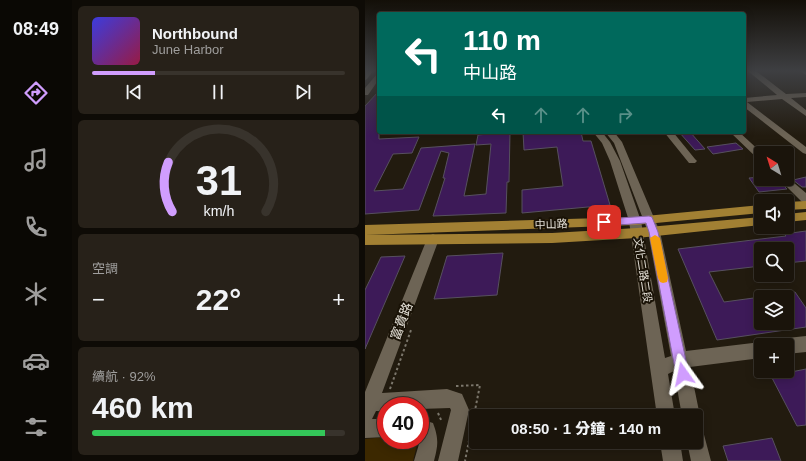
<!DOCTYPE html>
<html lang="zh-TW">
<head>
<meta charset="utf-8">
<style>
	body { margin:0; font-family:Helvetica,"Noto Sans TC",sans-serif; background:#272119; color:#f1f3f6; height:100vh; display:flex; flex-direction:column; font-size:15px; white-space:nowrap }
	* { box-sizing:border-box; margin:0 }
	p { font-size:13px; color:#9f9e9d }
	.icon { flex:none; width:22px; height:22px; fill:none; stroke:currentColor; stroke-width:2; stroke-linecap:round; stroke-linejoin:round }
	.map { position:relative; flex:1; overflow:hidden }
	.sheet { display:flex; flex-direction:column; gap:6px; padding:6px; background:#0e0b06; width:293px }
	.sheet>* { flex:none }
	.top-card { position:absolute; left:12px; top:12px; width:369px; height:122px; border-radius:4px; box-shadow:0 2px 10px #0003,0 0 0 1px #38332c; background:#00695c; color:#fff; overflow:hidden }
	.needle { width:26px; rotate:322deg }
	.buttons { position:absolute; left:389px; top:146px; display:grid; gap:8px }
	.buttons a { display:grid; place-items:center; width:40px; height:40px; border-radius:4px; background:#1a140b; box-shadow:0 2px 10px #0003,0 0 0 1px #38332c; font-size:20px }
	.speed { position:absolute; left:12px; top:397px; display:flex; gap:8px; font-size:20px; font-weight:700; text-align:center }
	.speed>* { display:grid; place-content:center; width:52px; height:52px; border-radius:50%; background:#1a140b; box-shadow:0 2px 10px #0003,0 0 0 1px #38332c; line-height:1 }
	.speed .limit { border:6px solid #d22; background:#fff; color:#111 }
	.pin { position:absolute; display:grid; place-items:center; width:34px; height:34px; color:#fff; margin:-17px; border-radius:8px; box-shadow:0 2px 6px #0006 }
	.me { position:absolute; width:44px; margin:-22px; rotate:348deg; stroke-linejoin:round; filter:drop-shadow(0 0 3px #0008) }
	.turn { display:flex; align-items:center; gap:14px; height:84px; padding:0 20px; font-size:18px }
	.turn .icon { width:52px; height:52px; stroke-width:2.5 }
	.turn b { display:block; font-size:28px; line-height:34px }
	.lanes { display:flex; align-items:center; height:38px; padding:0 20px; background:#0003; justify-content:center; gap:20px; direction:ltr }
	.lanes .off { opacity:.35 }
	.big { font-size:30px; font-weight:800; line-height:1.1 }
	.sheet .tile { flex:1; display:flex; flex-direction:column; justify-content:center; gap:6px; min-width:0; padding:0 14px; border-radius:6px; background:#272119 }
	.sheet .dial { align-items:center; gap:0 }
	.dial svg { height:104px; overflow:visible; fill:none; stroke:#38332c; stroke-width:7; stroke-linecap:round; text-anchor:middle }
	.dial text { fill:#f1f3f6; stroke:none }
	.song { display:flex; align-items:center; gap:12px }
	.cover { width:48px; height:48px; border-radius:6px; background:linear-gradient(135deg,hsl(240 70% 55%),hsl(340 70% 35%)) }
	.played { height:4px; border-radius:2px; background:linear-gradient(90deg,#d09dfe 25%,#38332c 25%) }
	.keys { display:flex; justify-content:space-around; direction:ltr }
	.heat { display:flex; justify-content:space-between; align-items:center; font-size:22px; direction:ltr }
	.charge { height:6px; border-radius:3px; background:linear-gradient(90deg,#34c759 92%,#38332c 0) }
	.trip { position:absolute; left:104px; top:409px; width:234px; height:40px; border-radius:4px; background:#1a140b; box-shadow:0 2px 10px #0003,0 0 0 1px #38332c; font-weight:800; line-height:40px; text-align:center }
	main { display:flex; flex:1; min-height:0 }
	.tab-bar { display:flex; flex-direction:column; width:72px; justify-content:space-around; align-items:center; background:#0a0804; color:#9f9e9d }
	.tab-bar .icon { width:28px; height:28px }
	.tab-bar .active { color:#d09dfe }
	.tab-bar b { font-size:18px; color:#f1f3f6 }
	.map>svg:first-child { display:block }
</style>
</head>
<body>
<main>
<nav class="tab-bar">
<b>08:49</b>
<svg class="icon active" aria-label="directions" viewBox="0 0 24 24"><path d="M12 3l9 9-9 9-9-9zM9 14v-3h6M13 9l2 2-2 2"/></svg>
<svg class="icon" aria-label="music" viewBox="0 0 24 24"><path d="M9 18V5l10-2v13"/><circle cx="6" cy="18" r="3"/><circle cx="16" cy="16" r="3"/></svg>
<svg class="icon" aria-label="phone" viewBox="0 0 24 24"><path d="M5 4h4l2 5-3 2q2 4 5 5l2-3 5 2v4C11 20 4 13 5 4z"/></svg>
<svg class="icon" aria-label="climate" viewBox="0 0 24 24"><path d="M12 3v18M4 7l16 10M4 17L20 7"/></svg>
<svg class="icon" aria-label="car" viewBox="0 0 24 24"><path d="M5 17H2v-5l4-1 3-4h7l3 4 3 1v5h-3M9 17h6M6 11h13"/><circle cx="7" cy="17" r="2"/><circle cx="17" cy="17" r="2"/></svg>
<svg class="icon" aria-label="filters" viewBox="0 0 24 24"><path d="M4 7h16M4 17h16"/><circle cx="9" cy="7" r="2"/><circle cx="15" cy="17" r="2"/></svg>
</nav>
<section class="sheet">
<div class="tile">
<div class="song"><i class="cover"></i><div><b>Northbound</b><p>June Harbor</p></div></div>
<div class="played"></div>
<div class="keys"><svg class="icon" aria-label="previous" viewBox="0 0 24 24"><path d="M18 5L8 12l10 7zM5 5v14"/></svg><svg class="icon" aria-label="pause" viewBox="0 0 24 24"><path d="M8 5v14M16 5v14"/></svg><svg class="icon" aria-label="next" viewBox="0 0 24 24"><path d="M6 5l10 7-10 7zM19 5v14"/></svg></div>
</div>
<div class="tile dial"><svg viewBox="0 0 100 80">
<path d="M14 69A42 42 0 1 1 86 69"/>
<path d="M14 69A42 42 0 0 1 11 31" stroke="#d09dfe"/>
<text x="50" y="56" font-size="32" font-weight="700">31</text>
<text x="50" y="72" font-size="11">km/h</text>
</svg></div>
<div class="tile"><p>空調</p>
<div class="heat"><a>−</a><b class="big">22°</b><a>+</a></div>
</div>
<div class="tile"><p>續航 · 92%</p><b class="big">460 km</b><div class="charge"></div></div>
</section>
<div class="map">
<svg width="441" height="461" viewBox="0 0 441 461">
	<rect width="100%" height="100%" fill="#221b0f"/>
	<path fill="#3c2800" d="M21,437V440H53L48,461H0V439Z"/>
	<path fill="#3d1a58" stroke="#57505f" d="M14,91V139L54,137L47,153L28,154L9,191L38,189L56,148L110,144L99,196L121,194L126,144L111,145L113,135L145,132L144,182H142L141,213L68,216L80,178H78L84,153L76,151L54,210L0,214V106Z
		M158,132H216L218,141H226L245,205L157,213V190L198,186L192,147L159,150Z
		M314,132H325L340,149L330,150Z
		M371,143L378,149L348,154L342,147Z
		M396,177V179H412L422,189L394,192L384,178Z
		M441,177V187H437L428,180Z
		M441,231V261L422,263V249H396V266L344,272L359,302L396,297V323H422V293L430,292L441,308V327L352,340L313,249L421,236L419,234Z
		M138,253L132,295L69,299L82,256Z
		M40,256L0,349V290L16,257Z
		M441,369V425L432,426L406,376Z
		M407,438L416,461H363L358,446Z"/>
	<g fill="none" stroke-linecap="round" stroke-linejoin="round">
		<path stroke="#7c776c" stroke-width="2" stroke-dasharray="2.5 2.5" stroke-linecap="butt" d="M91,386L115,385L100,461
			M25,389L46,330
			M73,413L77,422"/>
		<path fill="#6d6455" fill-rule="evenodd" d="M1,71H8L2,79L0,80Z
			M383,71H391L421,94L441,93V97L426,98L441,110V116L417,99L382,102L441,147V154L438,153L379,107V98L412,95Z
			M435,71H441V75Z
			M14,73V79L3,95H0V88L12,74Z
			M228,132H237L245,142L255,161L276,221L300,358L306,356L283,232L249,143L240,132H249L257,142L295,232L321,351L396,342L402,345H396V358L325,367L335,416L331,423V416H317L309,371L303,374L310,416H292L264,221L245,161L237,143Z
			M299,132H308L330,159L332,161L330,163H324Z
			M365,132H374L397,153L396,160L393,159Z
			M422,177L441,193V203L437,202L414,179H422Z
			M68,234L72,236L74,239L17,393L82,389L97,394L104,410L93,461H73L86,410L85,408L55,409V406H21V411H11L7,419H21V437L0,438V392L62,239L64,236Z
			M441,336V352L422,354V345H414L416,340L422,338Z
			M55,419L68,423C74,439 73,445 69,461H49L54,444V440H55Z
			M331,428L338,431L346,461H326L322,442H331Z
			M295,442H315L318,461H298Z"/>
		<path fill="#a28033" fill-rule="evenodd" d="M441,201V209L422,210V202Z
			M396,205V213L270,225L0,235V225L270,217Z
			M441,212V220L422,222V214Z
			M396,217V225L272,238L187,243L0,245V235L187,233L272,228Z"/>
	</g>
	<linearGradient id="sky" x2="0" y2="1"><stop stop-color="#130f08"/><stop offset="0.52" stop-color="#3e3f42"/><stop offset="1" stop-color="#3e3f42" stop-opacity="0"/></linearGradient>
	<rect width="441" height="136" fill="url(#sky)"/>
	<path fill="#d09dfe" stroke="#8766a5" d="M284,216L287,217L293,232L324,374L322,379L318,381L313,379L311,374L284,232L281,223L239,226L234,222L239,219Z"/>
	<path fill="#f59e0b" d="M290,235L295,238L303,278L302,282L298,283L295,282L293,278L285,238Z"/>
	<g text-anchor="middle" stroke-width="4" stroke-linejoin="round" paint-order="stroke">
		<g font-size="11" fill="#e5e1d8" stroke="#191206">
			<text transform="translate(186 224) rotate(-2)" y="4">中山路</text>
			<text transform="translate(278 270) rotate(81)" y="4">文化二路二段</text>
		</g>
		<g font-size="13" fill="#e5e1d8" stroke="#191206">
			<text transform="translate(36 321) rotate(-69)" y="5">富貴路</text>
		</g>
	</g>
</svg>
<div class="buttons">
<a><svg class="needle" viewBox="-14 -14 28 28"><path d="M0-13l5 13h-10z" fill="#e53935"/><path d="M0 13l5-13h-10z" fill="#9f9e9d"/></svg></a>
<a><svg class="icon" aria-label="sound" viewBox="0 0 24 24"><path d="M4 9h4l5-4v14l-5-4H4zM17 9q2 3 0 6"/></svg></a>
<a><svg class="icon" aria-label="search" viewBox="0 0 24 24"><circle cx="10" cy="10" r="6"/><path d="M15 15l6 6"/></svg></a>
<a><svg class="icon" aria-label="layers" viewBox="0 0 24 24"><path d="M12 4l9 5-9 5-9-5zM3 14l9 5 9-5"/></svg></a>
<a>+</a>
</div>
<div class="speed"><div class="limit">40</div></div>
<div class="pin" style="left:239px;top:222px;background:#d93025"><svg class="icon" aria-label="arrive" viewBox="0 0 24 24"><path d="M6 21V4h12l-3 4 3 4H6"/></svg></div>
<svg class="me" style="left:318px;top:374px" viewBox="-20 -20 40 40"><path d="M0-17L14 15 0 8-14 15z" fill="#d09dfe" stroke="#fff" stroke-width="4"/></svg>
<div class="trip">08:50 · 1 分鐘 · 140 m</div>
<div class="top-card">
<div class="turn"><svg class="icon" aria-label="left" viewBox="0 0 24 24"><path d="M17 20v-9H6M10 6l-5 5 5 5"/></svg><div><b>110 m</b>中山路</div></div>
<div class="lanes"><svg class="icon" aria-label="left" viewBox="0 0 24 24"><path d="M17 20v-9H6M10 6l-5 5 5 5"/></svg><svg class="icon off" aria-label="ahead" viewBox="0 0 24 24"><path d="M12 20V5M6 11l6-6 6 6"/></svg><svg class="icon off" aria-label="ahead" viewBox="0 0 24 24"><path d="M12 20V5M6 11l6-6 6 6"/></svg><svg class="icon off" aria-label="right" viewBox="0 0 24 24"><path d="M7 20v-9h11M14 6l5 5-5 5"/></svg></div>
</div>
</div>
</main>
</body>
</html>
